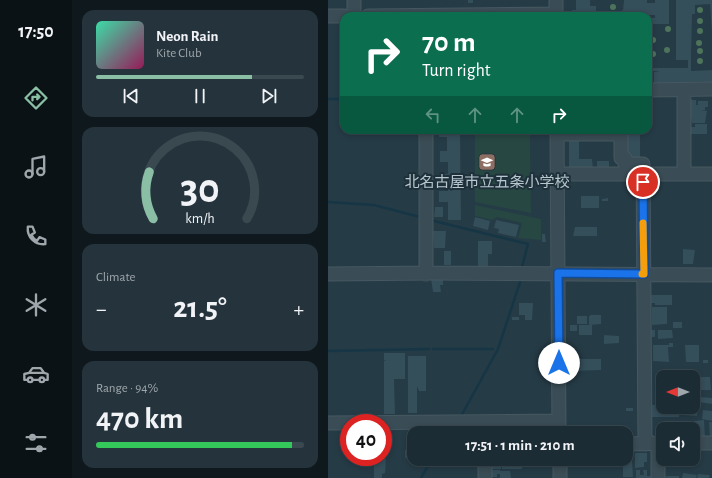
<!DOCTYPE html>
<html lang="en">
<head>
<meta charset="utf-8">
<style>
	body { margin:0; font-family:"Alegreya Sans","Noto Sans JP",sans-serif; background:#25343c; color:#f1f3f6; height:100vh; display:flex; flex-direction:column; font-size:15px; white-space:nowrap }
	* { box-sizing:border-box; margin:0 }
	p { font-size:13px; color:#a0a7ac }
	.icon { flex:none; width:22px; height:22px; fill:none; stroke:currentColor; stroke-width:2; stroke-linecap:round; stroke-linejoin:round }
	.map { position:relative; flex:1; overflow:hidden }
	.sheet { display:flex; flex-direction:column; gap:10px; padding:10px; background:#0f181d; width:256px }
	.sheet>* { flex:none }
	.guide { position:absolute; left:12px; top:12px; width:312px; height:122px; border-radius:12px; box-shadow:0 2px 6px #0003,0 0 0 1px #3a484f; background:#0b6e4f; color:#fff; overflow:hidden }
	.needle { width:26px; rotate:270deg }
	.buttons { position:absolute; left:328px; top:370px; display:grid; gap:8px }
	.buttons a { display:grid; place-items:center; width:44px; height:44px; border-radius:8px; background:#1c2c34; box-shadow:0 2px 6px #0003,0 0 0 1px #3a484f; font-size:20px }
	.speed { position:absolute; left:12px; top:414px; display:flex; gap:8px; font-size:20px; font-weight:700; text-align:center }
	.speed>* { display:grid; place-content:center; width:52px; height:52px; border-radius:50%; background:#1c2c34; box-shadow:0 2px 6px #0003,0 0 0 1px #3a484f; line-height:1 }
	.speed .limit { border:6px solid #d22; background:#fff; color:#111 }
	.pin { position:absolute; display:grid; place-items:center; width:34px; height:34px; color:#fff; margin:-17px; border:2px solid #fff; border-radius:50%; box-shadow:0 1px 4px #0007 }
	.me { position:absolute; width:44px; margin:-22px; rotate:0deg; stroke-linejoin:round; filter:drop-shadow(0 0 3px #0008) }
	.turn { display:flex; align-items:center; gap:14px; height:84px; padding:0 16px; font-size:18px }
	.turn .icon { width:52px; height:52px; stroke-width:2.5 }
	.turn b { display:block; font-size:28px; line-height:34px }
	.lanes { display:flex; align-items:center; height:38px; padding:0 16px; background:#0003; justify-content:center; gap:20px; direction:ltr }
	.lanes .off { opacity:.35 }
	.big { font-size:30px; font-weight:600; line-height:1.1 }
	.sheet .card { flex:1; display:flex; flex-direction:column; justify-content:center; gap:6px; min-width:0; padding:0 14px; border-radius:12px; background:#25343c }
	.sheet .dial { align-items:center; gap:0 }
	.dial svg { height:104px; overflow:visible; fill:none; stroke:#3a484f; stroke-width:7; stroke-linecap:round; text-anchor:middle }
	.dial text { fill:#f1f3f6; stroke:none }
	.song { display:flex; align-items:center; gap:12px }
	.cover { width:48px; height:48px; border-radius:6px; background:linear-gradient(135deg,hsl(160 70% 55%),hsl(330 70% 35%)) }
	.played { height:4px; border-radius:2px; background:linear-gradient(90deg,#8abfa5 75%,#3a484f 75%) }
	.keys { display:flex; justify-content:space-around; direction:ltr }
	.heat { display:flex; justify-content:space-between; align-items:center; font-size:22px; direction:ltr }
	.charge { height:6px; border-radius:3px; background:linear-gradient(90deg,#34c759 94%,#3a484f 0) }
	.trip { position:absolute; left:79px; top:426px; width:226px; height:40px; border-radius:12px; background:#1c2c34; box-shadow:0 2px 6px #0003,0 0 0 1px #3a484f; font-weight:600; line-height:40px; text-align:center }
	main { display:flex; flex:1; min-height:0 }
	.menu { display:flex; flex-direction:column; width:72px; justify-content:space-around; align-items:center; background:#0b1215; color:#a0a7ac }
	.menu .icon { width:28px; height:28px }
	.menu .active { color:#8abfa5 }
	.menu b { font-size:18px; color:#f1f3f6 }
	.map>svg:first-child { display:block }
</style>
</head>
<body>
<main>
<nav class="menu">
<b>17:50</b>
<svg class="icon active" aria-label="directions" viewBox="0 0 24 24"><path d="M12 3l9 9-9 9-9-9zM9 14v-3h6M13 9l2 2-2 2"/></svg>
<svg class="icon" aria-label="music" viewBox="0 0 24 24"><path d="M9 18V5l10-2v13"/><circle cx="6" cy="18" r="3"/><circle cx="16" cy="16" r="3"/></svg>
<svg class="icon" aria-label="phone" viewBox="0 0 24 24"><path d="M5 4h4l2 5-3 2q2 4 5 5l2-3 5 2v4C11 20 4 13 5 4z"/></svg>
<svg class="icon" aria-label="climate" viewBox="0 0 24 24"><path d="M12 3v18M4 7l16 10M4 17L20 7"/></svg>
<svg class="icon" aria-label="car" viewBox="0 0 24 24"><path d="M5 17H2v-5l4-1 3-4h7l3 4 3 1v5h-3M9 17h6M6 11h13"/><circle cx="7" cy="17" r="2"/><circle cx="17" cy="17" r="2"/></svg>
<svg class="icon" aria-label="filters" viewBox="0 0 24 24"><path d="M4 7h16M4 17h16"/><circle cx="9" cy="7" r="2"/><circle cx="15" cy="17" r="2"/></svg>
</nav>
<section class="sheet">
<div class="card">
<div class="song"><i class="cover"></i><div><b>Neon Rain</b><p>Kite Club</p></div></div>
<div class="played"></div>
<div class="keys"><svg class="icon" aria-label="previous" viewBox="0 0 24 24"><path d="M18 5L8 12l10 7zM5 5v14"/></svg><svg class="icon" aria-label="pause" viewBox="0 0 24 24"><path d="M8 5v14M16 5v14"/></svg><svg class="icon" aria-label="next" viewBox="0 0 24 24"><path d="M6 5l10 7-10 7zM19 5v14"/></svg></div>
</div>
<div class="card dial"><svg viewBox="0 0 100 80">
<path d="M14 69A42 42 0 1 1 86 69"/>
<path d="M14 69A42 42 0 0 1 11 33" stroke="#8abfa5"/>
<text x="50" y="56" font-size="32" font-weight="700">30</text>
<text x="50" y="72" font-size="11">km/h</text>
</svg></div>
<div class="card"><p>Climate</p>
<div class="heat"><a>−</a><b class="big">21.5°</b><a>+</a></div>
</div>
<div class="card"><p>Range · 94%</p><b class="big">470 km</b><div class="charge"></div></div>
</section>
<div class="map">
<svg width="384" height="478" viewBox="0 0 384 478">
	<rect width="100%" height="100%" fill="#253b46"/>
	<path fill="#274742" d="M147,130H202L203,213L147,202Z
		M147,205L213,219V240L190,238L194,223L169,217L164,220L147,216Z"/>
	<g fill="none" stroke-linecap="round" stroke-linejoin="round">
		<path stroke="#163646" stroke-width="2.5" d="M0,99H16
			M0,202L46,205L92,217
			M102,220L200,244L194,267
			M105,349H165
			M0,351L101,349
			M132,418L170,349L192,282
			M122,433L127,426
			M93,478L104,459"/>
	</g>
	<path fill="#344e5a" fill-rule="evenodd" d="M140,0H145V3H140Z
		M248,0H262V6H268V11H293L295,10L296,0H319V3H327V0H341V24H320V16L268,14V16H244V10H248ZM322,15H327V18H322Z
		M348,0H384V33L382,4L367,5V14H364L363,60V71L384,70V84L326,85V72L332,71H320V68H360V60H348Z
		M360,100H368V105H370V101H380V107H377V110H373L379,111L377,123H364Z
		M367,124H379V134H360V127H367Z
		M111,130H132L133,220H120V202H111V191H120L119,179H112V174H120V162H112V151H119V137H111Z
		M297,130H312V161H300V135H297Z
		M241,140H251V159H241Z
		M241,159H264L265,168L241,169Z
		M269,161H281V168H269Z
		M253,196H271V208H253Z
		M280,198V201H274V199Z
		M107,207H115V217H106Z
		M147,217L162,221L160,230L145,226Z
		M168,220L191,225L188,237L170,233L171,229L166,228Z
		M247,227H269V236H245Z
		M105,231H118L117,248H106Z
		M214,234H217L218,242H214Z
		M150,241H164V254H160V267H150Z
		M355,249L367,250L365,264H355Z
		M116,251H123V265H116Z
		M103,278H115V285H112L113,292H105Z
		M321,295H344V305H327V303H321Z
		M191,303H205L204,320H197V315H191Z
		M324,307H339V324L324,325Z
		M263,315H273V324L261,325V316Z
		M249,316H259V324H249Z
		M184,317H191V320H184Z
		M345,322H354V328H345Z
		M242,325H249V331H242Z
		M251,325H264V335H251Z
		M321,330H327V337H321Z
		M330,330H344L345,338L330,339Z
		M276,335L291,336V343L276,344Z
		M341,343H345V347H340L341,362L325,361V345H341Z
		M357,345H371V362H358Z
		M56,353H77V379H66L67,414H56V361H58L56,360Z
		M80,356H98V391H91L89,386V413H80Z
		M245,359H273V370L246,371Z
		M375,360H380V363H375Z
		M371,377H382L383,390H371Z
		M329,389H335V407H352L351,417H323L322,405H329Z
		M365,396L370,397L369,416L356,415L357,407H365Z
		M372,397L384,398V404L371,402Z
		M298,408H305V411H298Z
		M375,410L384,411V421L374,419Z
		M376,420L377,438L366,437V421Z
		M351,421H363V426H360V429H351Z
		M381,422H384V438H382Z
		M169,427H174V433H169Z
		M175,428H179V433H175Z
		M196,429H207V433H196Z
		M274,429V433H244V431Z
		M90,430H99V433H90Z
		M77,450H86V458H77Z
		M307,453H319V462H316V467L307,468Z
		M46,459H58L57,473L54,474V478H46Z
		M174,459H189V463H194V469H174Z
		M161,460H173V469H161Z
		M295,461H304L305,477H295Z
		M161,470H172V474H169V477H161Z
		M308,470H312V475H316L315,470H319V476H325V478H308Z
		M172,471H182L183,478H172Z
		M355,473L369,475L368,478H354Z
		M370,474L382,475L381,478H369Z
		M338,476H351V478H338Z"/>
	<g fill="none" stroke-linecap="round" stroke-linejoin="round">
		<defs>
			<path id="minor" d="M26,0V16
				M228,0V16
				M0,16H16
				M40,16L228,14
				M320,90L384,89
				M356,99V174
				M98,130V274
				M229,130L231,433
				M229,134H293V158H297V164H315L317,444
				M229,174H384
				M0,274L104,273L384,275
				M0,423L231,421
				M330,443V478
				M365,443H384
				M298,444L335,443
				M157,459V478
				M232,459V478"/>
		</defs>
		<use href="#minor" stroke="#465861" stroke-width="15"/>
		<use href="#minor" stroke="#3a4c55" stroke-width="13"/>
	</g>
	<g fill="#4d735b">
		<circle cx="285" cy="7" r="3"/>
		<circle cx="372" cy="10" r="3"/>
		<circle cx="372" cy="21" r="3"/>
		<circle cx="340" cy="29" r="3"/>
		<circle cx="372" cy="31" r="3"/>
		<circle cx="325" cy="40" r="3"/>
		<circle cx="371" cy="43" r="3"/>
		<circle cx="339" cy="50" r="3"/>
		<circle cx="372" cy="51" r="3"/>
		<circle cx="325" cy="54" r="3"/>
		<circle cx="372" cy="61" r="3"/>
	</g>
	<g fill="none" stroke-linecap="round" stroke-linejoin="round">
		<defs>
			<path id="route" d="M231,363L230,273L316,274L315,182"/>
		</defs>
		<use href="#route" stroke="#114b97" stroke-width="10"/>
		<use href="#route" stroke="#1a73e8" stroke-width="7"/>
		<path stroke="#f59e0b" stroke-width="7" d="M314,274H316L315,223"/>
	</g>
	<defs>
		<symbol id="school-square" viewBox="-11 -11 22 22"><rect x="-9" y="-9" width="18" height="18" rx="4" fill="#8d6e63" stroke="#1e313b"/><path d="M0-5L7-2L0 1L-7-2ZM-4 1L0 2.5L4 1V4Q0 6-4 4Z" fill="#fff"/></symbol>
	</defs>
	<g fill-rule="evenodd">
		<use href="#school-square" x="149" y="152" width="20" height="20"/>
	</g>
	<g text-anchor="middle" stroke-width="4" stroke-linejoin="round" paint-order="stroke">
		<g font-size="15" fill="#b8c6ce" stroke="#1e313b">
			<text x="159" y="187">北名古屋市立五条小学校</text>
		</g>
	</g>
</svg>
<div class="buttons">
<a><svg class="needle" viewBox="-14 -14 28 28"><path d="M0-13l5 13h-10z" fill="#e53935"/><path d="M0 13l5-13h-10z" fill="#a0a7ac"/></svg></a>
<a><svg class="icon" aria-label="sound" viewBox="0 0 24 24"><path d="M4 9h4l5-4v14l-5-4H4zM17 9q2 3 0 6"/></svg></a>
</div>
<div class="speed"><div class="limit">40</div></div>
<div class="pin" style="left:315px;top:182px;background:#d93025"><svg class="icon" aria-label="arrive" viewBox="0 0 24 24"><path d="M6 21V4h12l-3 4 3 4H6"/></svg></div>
<svg class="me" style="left:231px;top:363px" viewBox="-20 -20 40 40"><circle r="19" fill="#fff"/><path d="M0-13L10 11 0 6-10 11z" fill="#1a73e8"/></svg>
<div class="trip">17:51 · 1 min · 210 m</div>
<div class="guide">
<div class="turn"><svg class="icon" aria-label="right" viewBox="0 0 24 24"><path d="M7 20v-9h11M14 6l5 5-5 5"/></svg><div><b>70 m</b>Turn right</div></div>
<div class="lanes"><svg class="icon off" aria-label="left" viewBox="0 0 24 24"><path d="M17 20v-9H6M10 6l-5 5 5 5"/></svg><svg class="icon off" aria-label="ahead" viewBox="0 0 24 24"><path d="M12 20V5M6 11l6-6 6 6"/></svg><svg class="icon off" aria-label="ahead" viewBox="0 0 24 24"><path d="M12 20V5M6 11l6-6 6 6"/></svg><svg class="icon" aria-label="right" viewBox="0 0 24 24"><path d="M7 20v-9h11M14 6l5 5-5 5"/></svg></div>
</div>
</div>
</main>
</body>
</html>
